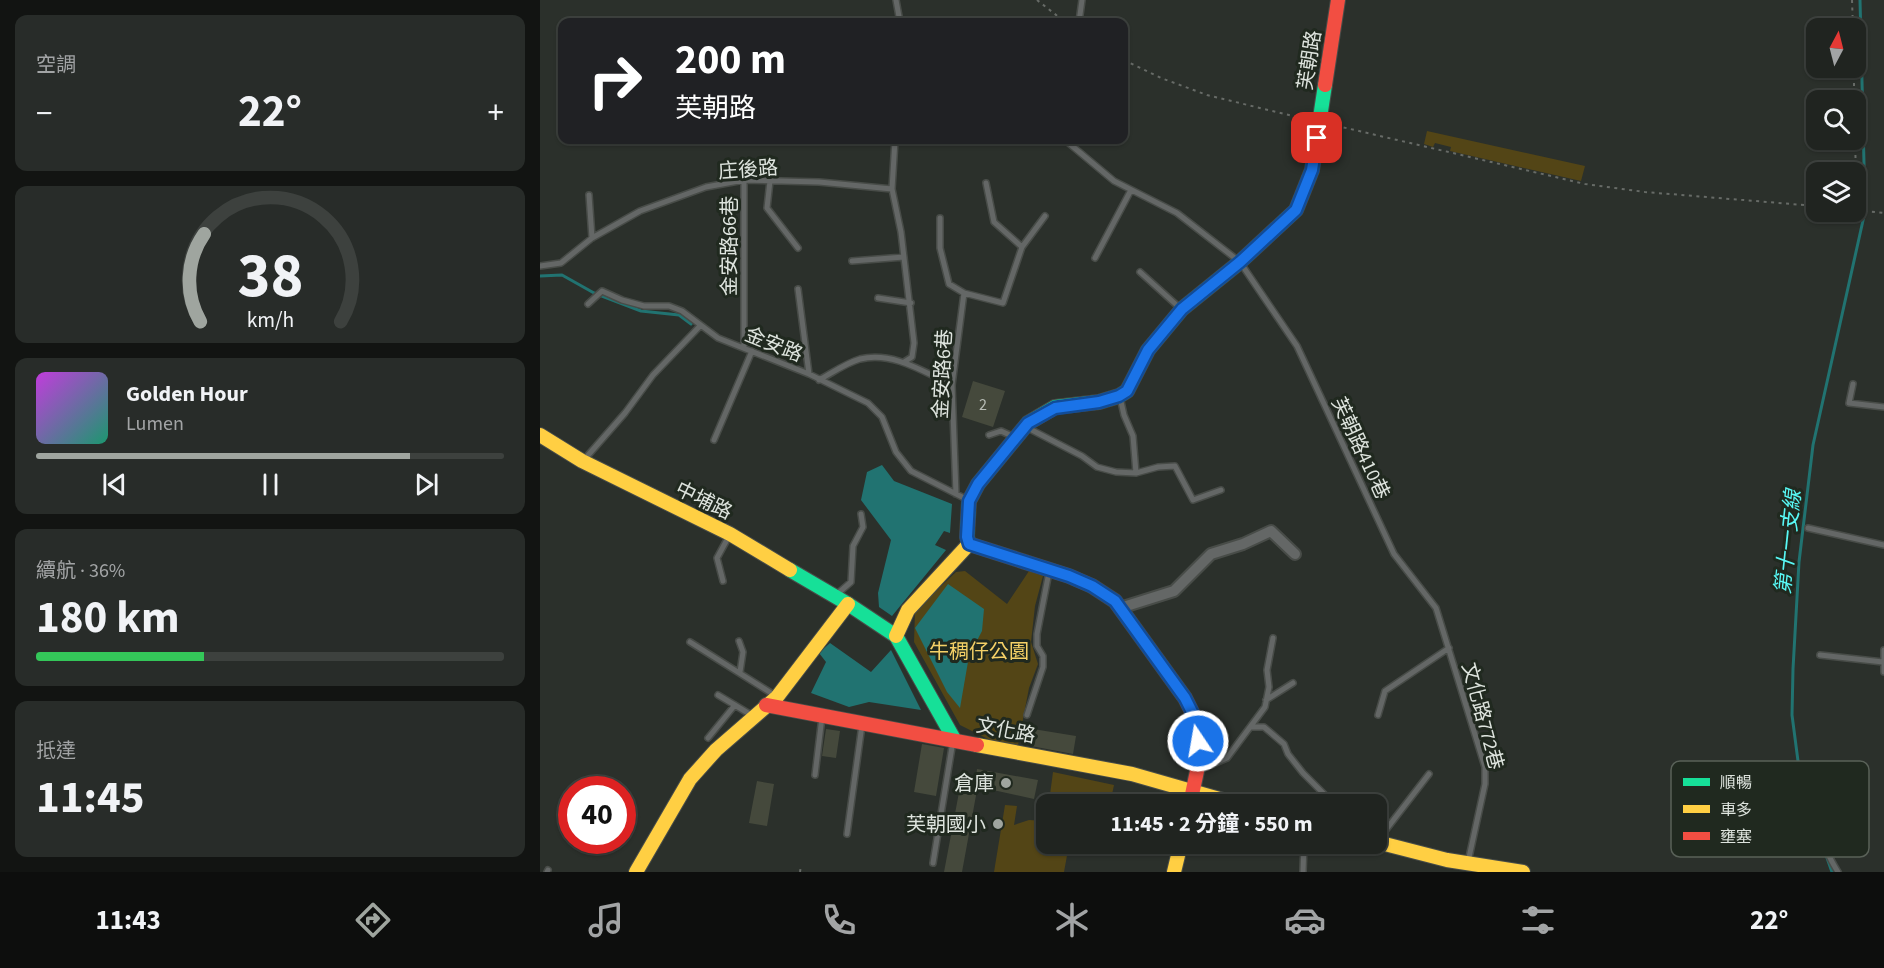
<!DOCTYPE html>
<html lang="zh-TW">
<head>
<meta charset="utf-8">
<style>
	body { margin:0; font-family:"Source Sans 3","Noto Sans TC",sans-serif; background:#282c29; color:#f1f3f6; height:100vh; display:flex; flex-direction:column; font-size:22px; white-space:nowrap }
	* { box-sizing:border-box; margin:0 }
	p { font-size:20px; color:#a2a4a5 }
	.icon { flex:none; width:33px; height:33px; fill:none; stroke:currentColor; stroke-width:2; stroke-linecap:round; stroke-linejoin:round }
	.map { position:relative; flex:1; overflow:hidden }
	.side { display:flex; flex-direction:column; gap:15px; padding:15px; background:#121412; width:540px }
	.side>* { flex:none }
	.hud { position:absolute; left:18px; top:18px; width:570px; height:126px; border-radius:12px; box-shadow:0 2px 4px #0004,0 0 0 2px #3d413e; background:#202124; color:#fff; overflow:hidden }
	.needle { width:39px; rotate:7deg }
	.buttons { position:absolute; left:1266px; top:18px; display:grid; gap:12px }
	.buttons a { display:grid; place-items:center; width:60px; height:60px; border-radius:12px; background:#202420; box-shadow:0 2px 4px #0004,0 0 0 2px #3d413e; font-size:30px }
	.speed { position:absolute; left:18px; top:776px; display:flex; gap:12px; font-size:30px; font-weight:700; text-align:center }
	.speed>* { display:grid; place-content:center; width:78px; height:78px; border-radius:50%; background:#202420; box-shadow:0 2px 4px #0004,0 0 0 2px #3d413e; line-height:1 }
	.speed .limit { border:9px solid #d22; background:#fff; color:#111 }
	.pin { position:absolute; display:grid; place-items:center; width:51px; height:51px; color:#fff; margin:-26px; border-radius:12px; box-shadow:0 3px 9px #0006 }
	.me { position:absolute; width:66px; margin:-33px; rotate:348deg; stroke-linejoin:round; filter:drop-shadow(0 0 4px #0008) }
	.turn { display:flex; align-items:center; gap:21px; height:126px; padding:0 18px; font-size:27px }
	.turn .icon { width:78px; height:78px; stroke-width:2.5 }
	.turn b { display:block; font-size:42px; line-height:51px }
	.big { font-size:45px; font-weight:700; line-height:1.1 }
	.side .widget { flex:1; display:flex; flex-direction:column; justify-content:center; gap:9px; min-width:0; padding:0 21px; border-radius:12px; background:#282c29 }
	.side .dial { align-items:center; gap:0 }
	.dial svg { height:156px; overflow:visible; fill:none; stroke:#3d413e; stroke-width:7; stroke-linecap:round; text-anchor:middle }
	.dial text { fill:#f1f3f6; stroke:none }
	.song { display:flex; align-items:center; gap:18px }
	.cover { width:72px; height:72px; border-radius:9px; background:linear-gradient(135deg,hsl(290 70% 55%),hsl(160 70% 35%)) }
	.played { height:6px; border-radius:3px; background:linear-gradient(90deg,#9fa59f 80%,#3d413e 80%) }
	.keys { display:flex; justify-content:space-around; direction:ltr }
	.heat { display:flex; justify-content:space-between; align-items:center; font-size:33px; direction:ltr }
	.charge { height:9px; border-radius:4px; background:linear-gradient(90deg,#34c759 36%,#3d413e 0) }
	.trip { position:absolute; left:496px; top:794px; width:351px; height:60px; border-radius:12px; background:#202420; box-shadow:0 2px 4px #0004,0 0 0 2px #3d413e; font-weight:700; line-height:60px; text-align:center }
	.dock { display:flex; height:96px; justify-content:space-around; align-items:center; background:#0d0e0d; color:#a2a4a5 }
	.dock .icon { width:42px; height:42px }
	.dock .on { color:#9fa59f }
	.dock b { font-size:27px; color:#f1f3f6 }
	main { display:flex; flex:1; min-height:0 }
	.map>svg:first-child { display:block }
</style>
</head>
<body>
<main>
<section class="side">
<div class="widget"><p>空調</p>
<div class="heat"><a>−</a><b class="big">22°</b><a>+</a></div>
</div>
<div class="widget dial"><svg viewBox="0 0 100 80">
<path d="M14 69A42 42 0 1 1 86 69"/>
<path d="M14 69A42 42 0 0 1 16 24" stroke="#9fa59f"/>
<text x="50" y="56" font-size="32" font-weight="700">38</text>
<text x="50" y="72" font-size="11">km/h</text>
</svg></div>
<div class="widget">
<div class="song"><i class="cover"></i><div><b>Golden Hour</b><p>Lumen</p></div></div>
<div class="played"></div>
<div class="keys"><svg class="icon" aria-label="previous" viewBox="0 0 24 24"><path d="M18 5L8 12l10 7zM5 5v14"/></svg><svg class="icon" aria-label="pause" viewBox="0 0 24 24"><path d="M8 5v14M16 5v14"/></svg><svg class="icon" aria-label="next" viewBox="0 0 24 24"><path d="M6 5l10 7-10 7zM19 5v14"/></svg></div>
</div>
<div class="widget"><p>續航 · 36%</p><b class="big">180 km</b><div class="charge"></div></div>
<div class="widget"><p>抵達</p><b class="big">11:45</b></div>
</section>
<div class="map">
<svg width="1344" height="872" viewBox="0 0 1344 872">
	<rect width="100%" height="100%" fill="#2b302b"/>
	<path fill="#534516" d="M887,131L1045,166L1041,181L910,151L911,147L895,143L893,147L884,144Z
		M425,571L467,604L489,571L503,576L495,606L491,642L498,664L489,688L478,745L450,740L420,725L374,642L375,611L416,572Z
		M513,772L574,785L570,804H519L509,802Z
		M465,805L477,806L474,825L489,820L505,821L507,822V843H525L528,850L524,872H454Z"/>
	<path fill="#217371" d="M342,465L354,481L412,504L410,533L404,531L395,545L406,550L352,616L339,607L338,593L351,540L321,500L327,472Z
		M408,584L444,609L442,631L429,656L420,708L407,692L375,628Z
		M290,643L331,672L351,650L381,710L329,702L309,707L271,693L286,662L279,653Z"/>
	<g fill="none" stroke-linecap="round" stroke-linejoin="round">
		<path stroke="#217371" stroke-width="3" d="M1320,0L1325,204
			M0,276L22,275L54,293L101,311L139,315L151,324
			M1292,872L1261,784L1252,715L1253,669L1259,562L1273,445L1324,216"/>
	</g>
	<path fill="#45493c" d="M433,381L465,391L453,427L422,417Z
		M286,729L300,731L296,758L282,756Z
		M493,729L536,736L533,754L491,746Z
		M382,744L404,748L396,796L374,792Z
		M437,769L498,780L494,799L435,786Z
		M217,781L234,784L227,826L209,823Z
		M420,787L437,790L422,872H404Z"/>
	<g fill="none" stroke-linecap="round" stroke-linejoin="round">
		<defs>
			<path id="lane" d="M356,0L360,22
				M539,22L542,0
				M525,140L574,181L637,213L700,262L723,296L757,346L854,554L896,608L945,767V784L928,862
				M204,180V347
				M230,181L227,208L258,248
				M352,189L361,232L374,343L372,357L364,362
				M49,195L52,238
				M400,218V248L409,284L424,293
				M482,247L505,216
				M555,258L591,190
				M312,261L364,257
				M0,266L21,263L52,238L100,211L166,187L204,180L279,182L352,189L355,140
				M600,272L641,309
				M258,289L269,374
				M338,298L371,303
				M48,304L62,291L82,300L104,306H129L142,311L178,338L269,374L328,403L342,417L356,452L371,471L428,500
				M279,380C292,373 306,363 320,359C353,351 384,372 412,385
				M1313,384L1309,403L1344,407
				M580,397L584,415L593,436L596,473
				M486,427L542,456L557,467L576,472L596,473L618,467L635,466L653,500L681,490
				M449,435L461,431L474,437
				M174,440L212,351
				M43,461L85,413L113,375L160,326
				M416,494L412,385L424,293L463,303L482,247L454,222L446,183
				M1268,528L1344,545
				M183,581L177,558L189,536
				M296,595L311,582L313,546L323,527L321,514
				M199,641L203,652L200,672
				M150,642L236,696
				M1344,650V672
				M1280,655L1343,662
				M178,695L213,716
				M726,700L753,683
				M487,715L503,667V656L497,646V634L509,572
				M838,715L845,691L909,648
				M711,727H724L744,744L748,754L763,773L794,804
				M168,738L195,705
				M659,770L687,758L725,707L729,687L727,670L733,638
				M275,775L282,717
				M1294,813L1297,823L1295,834H1288C1284,850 1290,859 1298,872
				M307,834L322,725
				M838,840L889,774
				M393,863L413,741
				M7,872L8,870
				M763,872L764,843"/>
			<path id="street" d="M580,608L634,591L671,554L703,544L731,531L755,554"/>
			<path id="fast" d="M429,544L427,537L429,501L438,484L488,423L515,407L559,402L579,396L587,391L608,350L642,309L700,262L756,210L772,170L785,85
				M250,570L308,604L356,636L414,739"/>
			<path id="slow" d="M0,435L42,461L190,534L250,570
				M356,636L368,610L429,544
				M437,745L592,774L697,804
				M837,842L907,860L983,872
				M96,872L150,779L176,750L237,697L308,604
				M634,872L641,843"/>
			<path id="jam" d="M785,85L798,0
				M429,544L529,576L552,586L575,601L645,698L655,718L658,741L657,771L650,804
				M226,705L437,745"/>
		</defs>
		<use href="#lane" stroke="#484c48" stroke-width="8"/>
		<use href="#street" stroke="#484c48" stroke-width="14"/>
		<use href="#fast" stroke="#484c48" stroke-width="16"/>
		<use href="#slow" stroke="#484c48" stroke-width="16"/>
		<use href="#jam" stroke="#484c48" stroke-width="16"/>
		<path stroke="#676b67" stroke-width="2" stroke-dasharray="3 4.5" stroke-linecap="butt" d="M497,0L525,22
			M1312,0L1313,28
			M584,60L621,78L667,95L769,120
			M1314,68V100
			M789,124L1045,184L1105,192L1276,206
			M1315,140L1317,210
			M1317,210L1344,213
			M260,872L261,865"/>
		<use href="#lane" stroke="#646766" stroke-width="5"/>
		<use href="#street" stroke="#646766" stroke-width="10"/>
		<use href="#fast" stroke="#16e098" stroke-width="14"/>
		<use href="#slow" stroke="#ffcf43" stroke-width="14"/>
		<use href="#jam" stroke="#f24e42" stroke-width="14"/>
	</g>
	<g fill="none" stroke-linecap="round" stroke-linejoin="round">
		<defs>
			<path id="route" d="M658,741L655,718L645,698L575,601L552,586L529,576L429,544L427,537L429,501L438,484L488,423L515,408L559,402L579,396L587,391L608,350L642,309L700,262L756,210L772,170L777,138"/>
		</defs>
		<use href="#route" stroke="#114b97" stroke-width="15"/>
		<use href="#route" stroke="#1a73e8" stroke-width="10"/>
	</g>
	<g fill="#9fa59f" stroke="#20291f" stroke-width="2">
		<circle cx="466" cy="783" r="6"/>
		<circle cx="458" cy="824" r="6"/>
	</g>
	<g text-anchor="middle" stroke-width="6" stroke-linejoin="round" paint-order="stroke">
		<g font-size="16" fill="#b8bdb6">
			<text x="443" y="410">2</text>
		</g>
		<g font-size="20" fill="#dee4de" stroke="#20291f">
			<text transform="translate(769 60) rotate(-81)" y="7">芙朝路</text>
			<text transform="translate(208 169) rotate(-4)" y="7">庄後路</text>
			<text transform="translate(189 246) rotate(-90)" y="7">金安路66巷</text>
			<text transform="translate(234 344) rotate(22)" y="7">金安路</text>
			<text transform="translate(402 374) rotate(-87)" y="7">金安路6巷</text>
			<text transform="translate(821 448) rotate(65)" y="7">芙朝路410巷</text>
			<text transform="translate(164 500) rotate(26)" y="7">中埔路</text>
			<text transform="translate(943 716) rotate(75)" y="7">文化路772巷</text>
			<text transform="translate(466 730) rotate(11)" y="7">文化路</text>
		</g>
		<g font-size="20" fill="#f5d167" stroke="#20291f">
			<text x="439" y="658">牛稠仔公園</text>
		</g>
		<g font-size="20" fill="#dee4de" stroke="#20291f" text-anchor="end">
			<text x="454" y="790">倉庫</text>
			<text x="446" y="831">芙朝國小</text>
		</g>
		<g font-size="21" font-style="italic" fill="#58f8f5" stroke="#20291f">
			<text transform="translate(1248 542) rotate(-84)" y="7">第十一支線</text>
		</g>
	</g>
	<rect x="1131" y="761" width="198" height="96" rx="9" fill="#20291f" stroke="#596158" stroke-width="1.5"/>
	<rect x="1143" y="778" width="27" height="8" fill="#16e098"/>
	<rect x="1143" y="805" width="27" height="8" fill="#ffcf43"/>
	<rect x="1143" y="832" width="27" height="8" fill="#f24e42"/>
	<g font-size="16" fill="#dee4de">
		<text x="1180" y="788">順暢</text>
		<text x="1180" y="815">車多</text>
		<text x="1180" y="842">壅塞</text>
	</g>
</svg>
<div class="buttons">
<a><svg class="needle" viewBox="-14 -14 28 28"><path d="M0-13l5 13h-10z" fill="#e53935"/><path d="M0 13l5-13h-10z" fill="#a2a4a5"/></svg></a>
<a><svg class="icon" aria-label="search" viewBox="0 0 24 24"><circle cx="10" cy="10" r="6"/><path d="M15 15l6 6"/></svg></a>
<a><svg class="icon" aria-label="layers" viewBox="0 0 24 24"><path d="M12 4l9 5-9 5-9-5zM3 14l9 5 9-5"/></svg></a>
</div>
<div class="speed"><div class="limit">40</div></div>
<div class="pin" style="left:777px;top:138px;background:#d93025"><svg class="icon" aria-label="arrive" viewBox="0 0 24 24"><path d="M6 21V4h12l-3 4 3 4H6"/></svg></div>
<svg class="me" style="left:658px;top:741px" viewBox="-20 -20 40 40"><circle r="17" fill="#1a73e8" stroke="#fff" stroke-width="3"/><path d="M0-11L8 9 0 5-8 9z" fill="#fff"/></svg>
<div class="trip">11:45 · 2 分鐘 · 550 m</div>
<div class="hud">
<div class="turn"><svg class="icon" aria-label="right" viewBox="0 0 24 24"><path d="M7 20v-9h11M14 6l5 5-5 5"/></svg><div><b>200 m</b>芙朝路</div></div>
</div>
</div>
</main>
<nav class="dock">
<b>11:43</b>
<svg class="icon on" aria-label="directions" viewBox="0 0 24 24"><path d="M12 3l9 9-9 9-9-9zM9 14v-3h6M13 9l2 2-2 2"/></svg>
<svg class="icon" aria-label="music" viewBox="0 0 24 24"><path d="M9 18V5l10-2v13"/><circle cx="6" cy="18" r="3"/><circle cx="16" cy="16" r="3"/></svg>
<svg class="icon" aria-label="phone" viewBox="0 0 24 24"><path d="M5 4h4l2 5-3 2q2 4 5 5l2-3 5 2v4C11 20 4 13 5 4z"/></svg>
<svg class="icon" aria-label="climate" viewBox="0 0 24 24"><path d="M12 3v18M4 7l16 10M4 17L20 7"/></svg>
<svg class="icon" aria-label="car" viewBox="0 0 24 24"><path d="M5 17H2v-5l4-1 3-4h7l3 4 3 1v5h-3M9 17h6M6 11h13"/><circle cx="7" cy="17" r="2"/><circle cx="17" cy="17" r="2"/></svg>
<svg class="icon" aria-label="filters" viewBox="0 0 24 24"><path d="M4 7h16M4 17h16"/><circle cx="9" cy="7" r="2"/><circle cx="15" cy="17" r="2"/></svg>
<b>22°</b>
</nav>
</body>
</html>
